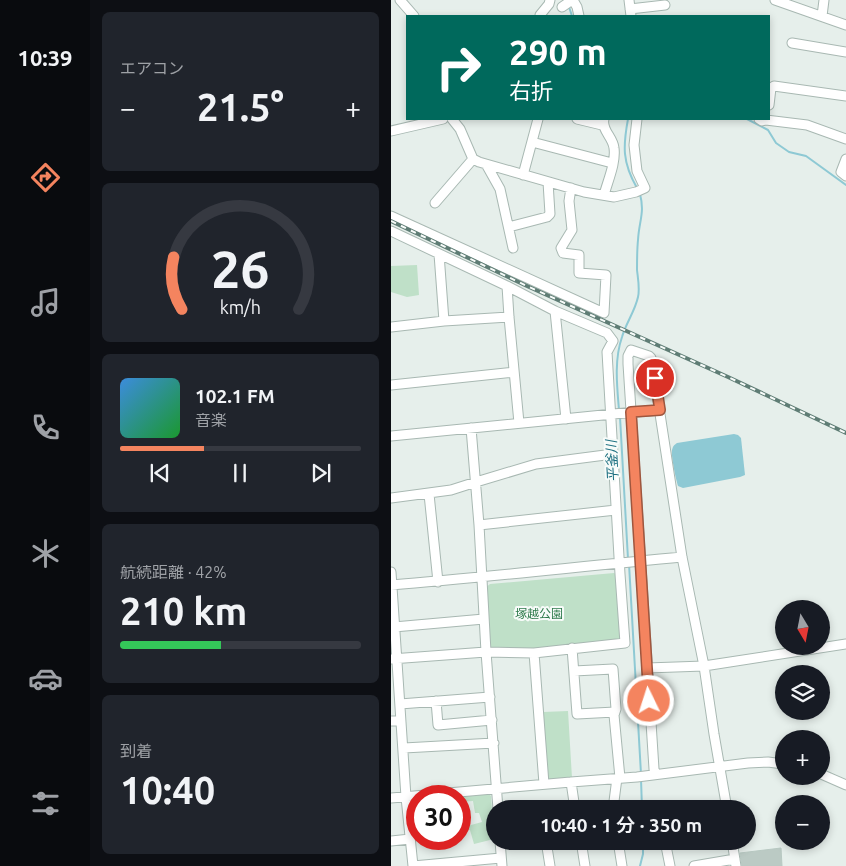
<!DOCTYPE html>
<html lang="ja">
<head>
<meta charset="utf-8">
<style>
	body { margin:0; font-family:Ubuntu,"Noto Sans JP",sans-serif; background:#20242c; color:#f1f3f6; height:100vh; display:flex; flex-direction:column; font-size:19px; white-space:nowrap }
	* { box-sizing:border-box; margin:0 }
	p { font-size:16px; color:#9ea1a6 }
	.icon { flex:none; width:28px; height:28px; fill:none; stroke:currentColor; stroke-width:2; stroke-linecap:round; stroke-linejoin:round }
	.map { position:relative; flex:1; overflow:hidden }
	.panel { display:flex; flex-direction:column; gap:12px; padding:12px; background:#0d0f14; width:301px }
	.panel>* { flex:none }
	.guide { position:absolute; left:15px; top:15px; width:364px; height:105px; border-radius:0px; box-shadow:0 2px 8px #0003; background:#00695c; color:#fff; overflow:hidden }
	.needle { width:32px; rotate:170deg }
	.fabs { position:absolute; left:384px; top:600px; display:grid; gap:10px }
	.fabs a { display:grid; place-items:center; width:55px; height:55px; border-radius:50%; background:#171b24; box-shadow:0 2px 8px #0003; font-size:25px }
	.speed { position:absolute; left:15px; top:785px; display:flex; gap:10px; font-size:25px; font-weight:700; text-align:center }
	.speed>* { display:grid; place-content:center; width:65px; height:65px; border-radius:50%; background:#171b24; box-shadow:0 2px 8px #0003; line-height:1 }
	.speed .limit { border:8px solid #d22; background:#fff; color:#111 }
	.pin { position:absolute; display:grid; place-items:center; width:42px; height:42px; color:#fff; margin:-21px; border:2px solid #fff; border-radius:50%; box-shadow:0 1px 5px #0007 }
	.me { position:absolute; width:55px; margin:-28px; rotate:356deg; stroke-linejoin:round; filter:drop-shadow(0 0 4px #0008) }
	.turn { display:flex; align-items:center; gap:18px; height:105px; padding:0 20px; font-size:22px }
	.turn .icon { width:65px; height:65px; stroke-width:2.5 }
	.turn b { display:block; font-size:35px; line-height:42px }
	.big { font-size:38px; font-weight:600; line-height:1.1 }
	.panel .widget { flex:1; display:flex; flex-direction:column; justify-content:center; gap:8px; min-width:0; padding:0 18px; border-radius:8px; background:#20242c }
	.panel .dial { align-items:center; gap:0 }
	.dial svg { height:130px; overflow:visible; fill:none; stroke:#363941; stroke-width:7; stroke-linecap:round; text-anchor:middle }
	.dial text { fill:#f1f3f6; stroke:none }
	.song { display:flex; align-items:center; gap:15px }
	.cover { width:60px; height:60px; border-radius:8px; background:linear-gradient(135deg,hsl(210 70% 55%),hsl(130 70% 35%)) }
	.played { height:5px; border-radius:2px; background:linear-gradient(90deg,#f4845f 35%,#363941 35%) }
	.keys { display:flex; justify-content:space-around; direction:ltr }
	.heat { display:flex; justify-content:space-between; align-items:center; font-size:28px; direction:ltr }
	.charge { height:8px; border-radius:4px; background:linear-gradient(90deg,#34c759 42%,#363941 0) }
	.trip { position:absolute; left:95px; top:800px; width:270px; height:50px; border-radius:25px; background:#171b24; box-shadow:0 2px 8px #0003; font-weight:600; line-height:50px; text-align:center }
	main { display:flex; flex:1; min-height:0 }
	.dock { display:flex; flex-direction:column; width:90px; justify-content:space-around; align-items:center; background:#090b0e; color:#9ea1a6 }
	.dock .icon { width:35px; height:35px }
	.dock .current { color:#f4845f }
	.dock b { font-size:22px; color:#f1f3f6 }
	.map>svg:first-child { display:block }
</style>
</head>
<body>
<main>
<nav class="dock">
<b>10:39</b>
<svg class="icon current" aria-label="directions" viewBox="0 0 24 24"><path d="M12 3l9 9-9 9-9-9zM9 14v-3h6M13 9l2 2-2 2"/></svg>
<svg class="icon" aria-label="music" viewBox="0 0 24 24"><path d="M9 18V5l10-2v13"/><circle cx="6" cy="18" r="3"/><circle cx="16" cy="16" r="3"/></svg>
<svg class="icon" aria-label="phone" viewBox="0 0 24 24"><path d="M5 4h4l2 5-3 2q2 4 5 5l2-3 5 2v4C11 20 4 13 5 4z"/></svg>
<svg class="icon" aria-label="climate" viewBox="0 0 24 24"><path d="M12 3v18M4 7l16 10M4 17L20 7"/></svg>
<svg class="icon" aria-label="car" viewBox="0 0 24 24"><path d="M5 17H2v-5l4-1 3-4h7l3 4 3 1v5h-3M9 17h6M6 11h13"/><circle cx="7" cy="17" r="2"/><circle cx="17" cy="17" r="2"/></svg>
<svg class="icon" aria-label="filters" viewBox="0 0 24 24"><path d="M4 7h16M4 17h16"/><circle cx="9" cy="7" r="2"/><circle cx="15" cy="17" r="2"/></svg>
</nav>
<section class="panel">
<div class="widget"><p>エアコン</p>
<div class="heat"><a>−</a><b class="big">21.5°</b><a>+</a></div>
</div>
<div class="widget dial"><svg viewBox="0 0 100 80">
<path d="M14 69A42 42 0 1 1 86 69"/>
<path d="M14 69A42 42 0 0 1 9 37" stroke="#f4845f"/>
<text x="50" y="56" font-size="32" font-weight="700">26</text>
<text x="50" y="72" font-size="11">km/h</text>
</svg></div>
<div class="widget">
<div class="song"><i class="cover"></i><div><b>102.1 FM</b><p>音楽</p></div></div>
<div class="played"></div>
<div class="keys"><svg class="icon" aria-label="previous" viewBox="0 0 24 24"><path d="M18 5L8 12l10 7zM5 5v14"/></svg><svg class="icon" aria-label="pause" viewBox="0 0 24 24"><path d="M8 5v14M16 5v14"/></svg><svg class="icon" aria-label="next" viewBox="0 0 24 24"><path d="M6 5l10 7-10 7zM19 5v14"/></svg></div>
</div>
<div class="widget"><p>航続距離 · 42%</p><b class="big">210 km</b><div class="charge"></div></div>
<div class="widget"><p>到着</p><b class="big">10:40</b></div>
</section>
<div class="map">
<svg width="455" height="866" viewBox="0 0 455 866">
	<rect width="100%" height="100%" fill="#e6efeb"/>
	<path fill="#bfe0c8" d="M26,265L28,295L16,297L0,292V266Z
		M223,573L226,575L230,638L229,641L144,649H102L99,646L94,588L99,584Z
		M177,711L181,778L158,780L157,779L152,712Z
		M98,794L100,796L103,839L83,844L79,830H69V828L91,822L88,813H84L82,801L69,802V797Z"/>
	<path fill="#8ec9d4" d="M343,434L347,435L350,438L354,475L349,477L292,488L287,486C285,480 280,457 281,450C282,446 283,445 286,443Z"/>
	<g fill="none" stroke-linecap="round" stroke-linejoin="round">
		<path stroke="#8ec9d4" stroke-width="2" d="M178,7L181,16
			M237,119C232,146 231,162 246,188
			M356,119L377,130L385,143L398,152L415,156L455,185
			M228,410C226,386 223,360 231,337C235,323 244,311 247,297C249,289 247,279 246,270C246,260 246,250 247,240C248,221 254,213 249,194
			M229,417L237,559
			M238,564L250,774
			M250,779L251,809
			M249,866L252,854V841"/>
	</g>
	<path fill="#bbcac4" stroke="#b8c9c2" d="M390,848L391,866H351L349,853Z"/>
	<g fill="none" stroke-linecap="round" stroke-linejoin="round">
		<defs>
			<path id="minor" d="M9,0L23,16
				M182,0L186,7L188,16
				M238,0L240,16
				M384,0L455,25
				M171,7L181,0
				M239,9L274,5
				M149,16V15L158,4L159,0
				M431,16L433,0
				M401,43L455,52
				M378,105L380,88L383,86L455,96
				M61,119L69,129L82,159L88,162L193,192L223,197L245,192L254,188L246,171L243,145L246,119
				M186,119L211,125
				M213,119C210,130 222,137 223,148C225,163 217,180 213,195
				M368,119L371,121L375,120L416,125L455,139
				M0,131L52,119
				M141,142L221,163
				M455,159L450,172L455,176
				M95,164L109,189L122,248
				M132,175L147,119
				M44,203L82,159
				M0,216L213,313L215,275L188,273V255L172,253L170,248L181,230L178,201L180,188
				M118,227L156,217L159,214L157,182
				M0,231L116,286L164,311L216,333L222,341L216,352L229,574L234,643L143,653L95,652L0,659
				M48,254L53,321
				M116,286L118,317L128,423
				M164,311L175,419
				M0,327L53,321L118,317
				M0,385L123,372
				M80,428L88,525L95,652L107,809
				M0,436L222,414L269,410
				M38,494L47,582
				M0,498L60,490L85,482L145,464L222,454
				M88,525L225,510
				M0,572L15,797L22,866
				M0,585C97,577 194,566 291,557
				M3,627L93,619
				M181,648L186,714L224,712
				M143,653L153,784
				M256,668L313,666L455,644
				M183,671L222,669L225,709L223,715L229,778
				M45,701L47,725L101,720
				M9,704L99,697
				M0,721H10
				M13,748L103,743
				M264,774L263,769L237,364V356L240,350L258,356L260,358L261,362L291,557L313,666L323,734L336,809
				M430,774L455,785
				M180,782L184,809
				M0,798L180,782L246,777L357,763L377,762L392,764
				M222,809L226,778
				M0,841L19,839
				M109,841L111,866
				M155,841L159,866
				M190,841L194,866
				M227,841L231,866
				M274,841L279,866
				M341,841L345,866
				M22,866L110,858
				M303,866L344,859"/>
		</defs>
		<use href="#minor" stroke="#a8b8b2" stroke-width="11"/>
		<use href="#minor" stroke="#fff" stroke-width="9"/>
		<defs>
			<path id="rail" d="M0,221L136,286L337,377L455,433"/>
		</defs>
		<use href="#rail" stroke="#5f7d75" stroke-width="4"/>
		<use href="#rail" stroke="#f7fbf9" stroke-width="2" stroke-dasharray="5.5" stroke-linecap="butt"/>
	</g>
	<g fill="none" stroke-linecap="round" stroke-linejoin="round">
		<defs>
			<path id="route" d="M258,701L240,412L269,410L264,378"/>
		</defs>
		<use href="#route" stroke="#9f563e" stroke-width="12"/>
		<use href="#route" stroke="#f4845f" stroke-width="9"/>
	</g>
	<g text-anchor="middle" stroke-width="4" stroke-linejoin="round" paint-order="stroke">
		<g font-size="12" fill="#2d7a4b" stroke="#f7fbf9">
			<text x="148" y="618">塚越公園</text>
		</g>
		<g font-size="14" font-style="italic" fill="#1c6f80" stroke="#f7fbf9">
			<text transform="translate(221 461) rotate(-93)" y="5">平釜川</text>
		</g>
	</g>
</svg>
<div class="fabs">
<a><svg class="needle" viewBox="-14 -14 28 28"><path d="M0-13l5 13h-10z" fill="#e53935"/><path d="M0 13l5-13h-10z" fill="#9ea1a6"/></svg></a>
<a><svg class="icon" aria-label="layers" viewBox="0 0 24 24"><path d="M12 4l9 5-9 5-9-5zM3 14l9 5 9-5"/></svg></a>
<a>+</a>
<a>−</a>
</div>
<div class="speed"><div class="limit">30</div></div>
<div class="pin" style="left:264px;top:378px;background:#d93025"><svg class="icon" aria-label="arrive" viewBox="0 0 24 24"><path d="M6 21V4h12l-3 4 3 4H6"/></svg></div>
<svg class="me" style="left:258px;top:701px" viewBox="-20 -20 40 40"><circle r="17" fill="#f4845f" stroke="#fff" stroke-width="3"/><path d="M0-11L8 9 0 5-8 9z" fill="#fff"/></svg>
<div class="trip">10:40 · 1 分 · 350 m</div>
<div class="guide">
<div class="turn"><svg class="icon" aria-label="right" viewBox="0 0 24 24"><path d="M7 20v-9h11M14 6l5 5-5 5"/></svg><div><b>290 m</b>右折</div></div>
</div>
</div>
</main>
</body>
</html>
